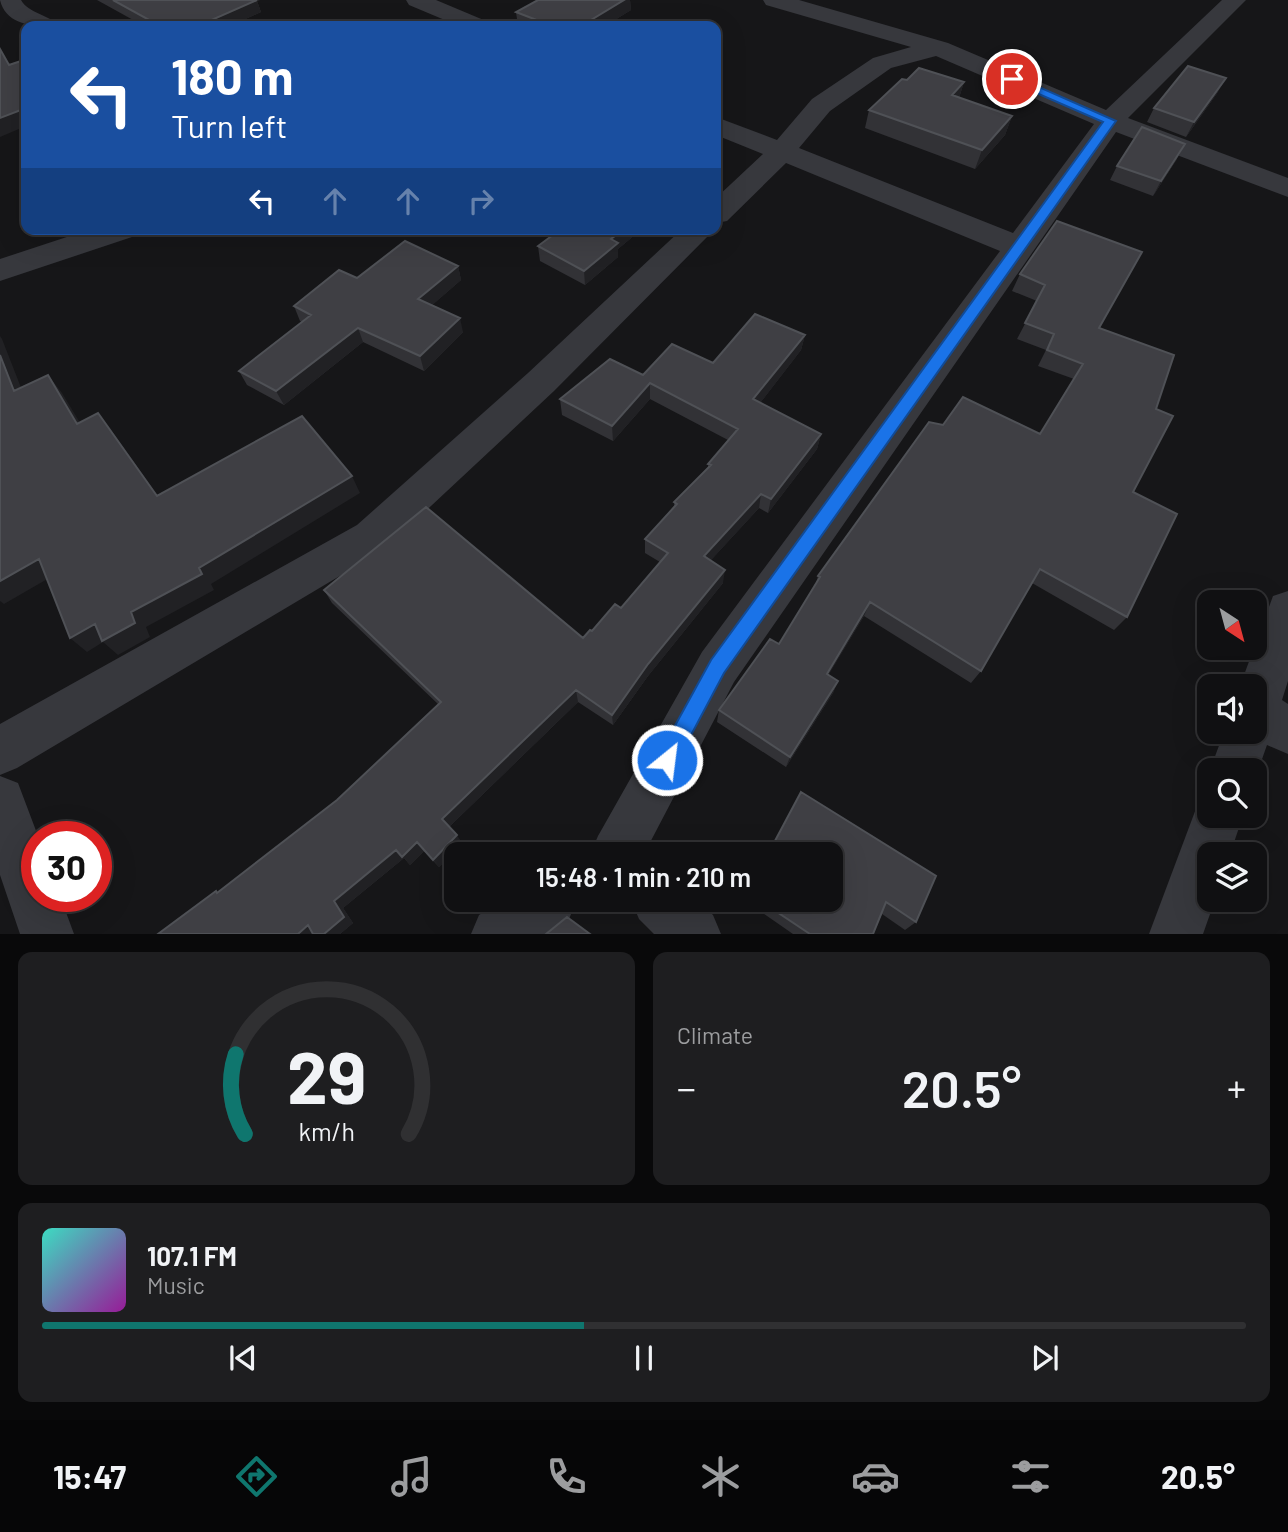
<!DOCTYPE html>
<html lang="en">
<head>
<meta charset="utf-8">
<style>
	body { margin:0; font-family:Barlow,sans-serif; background:#1e1e20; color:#f1f3f6; height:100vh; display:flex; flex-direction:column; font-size:26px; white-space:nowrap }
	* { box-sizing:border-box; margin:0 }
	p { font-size:23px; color:#9c9d9f }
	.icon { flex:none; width:38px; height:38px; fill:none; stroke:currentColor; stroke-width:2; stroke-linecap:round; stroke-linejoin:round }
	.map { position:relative; height:934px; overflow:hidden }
	.side { display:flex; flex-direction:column; gap:18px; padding:18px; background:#09090a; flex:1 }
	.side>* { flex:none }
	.banner { position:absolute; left:21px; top:21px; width:700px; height:214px; border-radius:14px; box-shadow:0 7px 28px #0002,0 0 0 2px #303032; background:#1a4fa0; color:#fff; overflow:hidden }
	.needle { width:46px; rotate:144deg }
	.buttons { position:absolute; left:1197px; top:590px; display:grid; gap:14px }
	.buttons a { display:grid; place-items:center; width:70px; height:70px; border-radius:14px; background:#101012; box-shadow:0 7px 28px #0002,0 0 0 2px #303032; font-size:35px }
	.speed { position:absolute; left:21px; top:821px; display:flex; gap:14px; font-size:35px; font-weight:700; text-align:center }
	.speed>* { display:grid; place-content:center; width:91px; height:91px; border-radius:50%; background:#101012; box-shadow:0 7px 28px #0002,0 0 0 2px #303032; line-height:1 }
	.speed .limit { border:10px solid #d22; background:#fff; color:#111 }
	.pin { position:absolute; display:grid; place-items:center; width:60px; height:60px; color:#fff; margin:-30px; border:4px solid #fff; border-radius:50%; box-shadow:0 2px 7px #0007 }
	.me { position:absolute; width:77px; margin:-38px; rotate:29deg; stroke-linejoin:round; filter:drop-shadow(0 0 5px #0008) }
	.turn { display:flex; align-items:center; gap:24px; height:147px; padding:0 35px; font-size:32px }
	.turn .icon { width:91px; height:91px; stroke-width:2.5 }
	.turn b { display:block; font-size:49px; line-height:60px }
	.lanes { display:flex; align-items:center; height:66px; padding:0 35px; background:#0003; justify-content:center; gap:35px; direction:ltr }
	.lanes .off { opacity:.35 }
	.big { font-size:52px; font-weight:600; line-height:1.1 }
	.side .card { flex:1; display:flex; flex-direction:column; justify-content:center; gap:10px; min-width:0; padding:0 24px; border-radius:14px; background:#1e1e20 }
	.side .dial { align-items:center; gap:0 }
	.dial svg { height:182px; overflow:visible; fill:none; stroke:#303032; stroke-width:7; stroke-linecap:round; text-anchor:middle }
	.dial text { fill:#f1f3f6; stroke:none }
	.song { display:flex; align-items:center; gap:21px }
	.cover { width:84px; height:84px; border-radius:10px; background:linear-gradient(135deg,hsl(170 70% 55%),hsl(300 70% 35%)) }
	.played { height:7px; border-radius:4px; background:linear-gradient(90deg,#0f766e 45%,#303032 45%) }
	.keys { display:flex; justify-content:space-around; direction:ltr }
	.heat { display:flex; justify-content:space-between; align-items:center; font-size:38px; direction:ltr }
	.side .tiles { flex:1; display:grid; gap:18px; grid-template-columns:1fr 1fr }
	.card:last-child { grid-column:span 2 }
	.trip { position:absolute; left:444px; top:842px; width:399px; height:70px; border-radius:14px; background:#101012; box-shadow:0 7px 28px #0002,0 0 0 2px #303032; font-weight:600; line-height:70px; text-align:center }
	.dock { display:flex; height:112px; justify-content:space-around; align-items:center; background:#060607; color:#9c9d9f }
	.dock .icon { width:49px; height:49px }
	.dock .on { color:#0f766e }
	.dock b { font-size:32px; color:#f1f3f6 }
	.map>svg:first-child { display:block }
</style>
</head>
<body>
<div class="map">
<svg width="1288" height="934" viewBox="0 0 1288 934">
	<rect width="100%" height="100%" fill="#161618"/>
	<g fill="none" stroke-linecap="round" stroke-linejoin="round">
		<path fill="#37383d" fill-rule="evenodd" d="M0,0H21C29,14 49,14 58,26C36,27 6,26 0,0Z
			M406,0H436L486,21L490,26H459L409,5Z
			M763,0H799L948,43L1106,110L1222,0H1246L1128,118L1288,178V197L1116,132L734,682L644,854H590L598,836L702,652L1000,251L786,163L727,221L716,223V198L763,154L716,135V117L777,140L812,99L873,58L911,47L766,5ZM936,56L1094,124L1013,233L799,148L830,111L891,68Z
			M91,229H139L135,236L0,281V259Z
			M682,229H715L554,391L385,549L17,768L0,775V724L357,525L528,373Z
			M1288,591V681L1282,700L1288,704V754L1267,745L1255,779V770H1210L1224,732H1255V686H1240L1273,596Z
			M0,776L18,783L38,836L37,896H60L74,934H20L0,875Z
			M1209,794V816H1243L1230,854H1209V900H1215L1203,934H1149L1200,798Z
			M503,900H577L569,919L547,934H471L479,915Z
			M631,900H697L713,915L721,934H654L639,919Z"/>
	</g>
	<path fill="#323236" d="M97,0H260L257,1L261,12L230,26H144Z
		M538,0H630L631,10L605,26H518L516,12Z
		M907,80L964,82L959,98L1012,116L1005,135L975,169L865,128L869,110Z
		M1218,92L1186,137L1147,122L1154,108Z
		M1177,159L1153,196L1110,180L1117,166Z
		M1057,221L1099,328L1156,409L1133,492L1127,617L1114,630L1032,583L981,671L971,683L864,616L828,675L838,681L833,693L786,767L717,722L719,710L779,644L815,586L818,576L943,425L1040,434L1074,379L1038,366L1046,350L1017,339L1037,301L1012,291L1020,274Z
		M561,229H642L618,249V257L585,285L540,261L538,246Z
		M458,266L461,280L432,305L463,332L424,371L363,342L284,405L247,385L239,371L302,322L300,321L294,306L357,278Z
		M805,335L801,350L760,403L821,434L817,449L768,513L759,508L710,561L723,583L648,676L613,725L578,702L449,827L462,843L439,867L424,851L410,865L404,858L343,908L353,923L340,934H158L218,892L337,800L438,704L332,603L324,590L583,638L592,631L621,608L660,562L645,553V539L674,506V502L708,468V464L728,440L650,399L613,441L562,415L560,399L643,375L713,363Z
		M801,792L916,922L905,930L882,914L873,934H793L744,900H831Z"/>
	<path fill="#212124" d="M245,0H260L257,1L261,12L230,26H198Z
		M624,0H630L631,10L605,26H581Z
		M1226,78L1218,92L1186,137L1194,122Z
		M964,82L958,101L952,95Z
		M26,108V126L0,137V118Z
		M1012,116L1005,135L975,169L982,150Z
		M1185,144L1177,159L1153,196L1161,181Z
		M624,229H642L618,249V257L585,285L584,271L611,239Z
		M458,266L461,280L422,314L418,299Z
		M460,318L463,332L424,371L420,356Z
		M358,328L363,342L284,405L276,391Z
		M805,335L801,350L751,415L753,399Z
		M0,336L2,339L29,408L14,391L0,355Z
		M48,375L62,393L91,441L77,424Z
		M650,383V399L613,441L612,426Z
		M98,413L111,430L170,513L157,496Z
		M821,434L817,449L768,513L771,499Z
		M352,476L360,493L211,584L214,590L146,627L150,637L118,655L103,642L87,652L70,638L95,624L131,612L199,568Z
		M761,494L759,508L702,570L704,556Z
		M39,559L56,574L4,604L0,601V581Z
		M725,570L723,583L648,676L613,725L612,715L648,664Z
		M870,602L864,616L822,686L827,674Z
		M838,681L833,693L786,767L790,757Z
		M576,690L578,702L448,828L442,819Z
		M457,835L462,843L439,867L433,860Z
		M417,842L424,851L410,865L404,858L343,908L353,923L340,934H324L334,901L396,850Z
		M308,925L315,934H298Z"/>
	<path fill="#3f3f44" stroke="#4f5156" stroke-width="2" d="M113,0H257L198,26H160Z
		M538,0H624L581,26H552L516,12Z
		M0,49L9,65L24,60L26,63V108L0,118Z
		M1188,66L1226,78L1194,122L1154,108Z
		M919,68L964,82L952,95L1012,116L982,150L869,110L902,79L907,80Z
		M1142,127L1185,144L1161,181L1117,166Z
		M1057,221L1142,252L1099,328L1174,355L1156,409L1173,416L1133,492L1177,514L1127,617L1040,569L981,671L870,602L827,674L838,681L790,757L719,710L770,639L779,644L820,577L818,576L929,422L943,425L963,397L1040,434L1083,364L1047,350L1054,334L1025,323L1045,285L1020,274Z
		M561,229H624L611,239L618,243L584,271L538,246Z
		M405,241L458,266L418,299L460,318L420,356L358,328L276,391L239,371L311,315L294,306L339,270L357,278Z
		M755,314L805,335L753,399L821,434L771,499L761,494L704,556L725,570L648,664L612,715L576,690L442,819L457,835L433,860L417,842L402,857L396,850L334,901L344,917L324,934H313L308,925L298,934H158L216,891L217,893L337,800L441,702L324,590L426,507L583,638L590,630L592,631L615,604L621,608L668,553L645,539L677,504L674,502L711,465L708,464L738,429L650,383L612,426L560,399L610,359L643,375L672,344L713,363Z
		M0,355L14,391L48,375L77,424L98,413L157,496L302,416L352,476L199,568L202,574L131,612L135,623L102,641L95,624L70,638L39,559L0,581Z
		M801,792L936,876L916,922L886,902L873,934H810L759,900H831V854H768Z
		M567,917L590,934H546Z"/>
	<path fill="#1a73e8" stroke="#114b97" stroke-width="2" d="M1009,77H1016L1116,121L724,673L674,767L667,770L660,767L657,760L660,753L711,660L1103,122L1009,81Z"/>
</svg>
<div class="buttons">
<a><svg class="needle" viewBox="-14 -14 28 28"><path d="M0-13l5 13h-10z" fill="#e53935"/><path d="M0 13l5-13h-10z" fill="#9c9d9f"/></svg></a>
<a><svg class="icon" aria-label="sound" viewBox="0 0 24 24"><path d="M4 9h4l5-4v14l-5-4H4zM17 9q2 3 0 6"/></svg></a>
<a><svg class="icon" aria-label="search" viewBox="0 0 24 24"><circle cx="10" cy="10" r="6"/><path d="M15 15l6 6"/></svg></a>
<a><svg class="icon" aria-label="layers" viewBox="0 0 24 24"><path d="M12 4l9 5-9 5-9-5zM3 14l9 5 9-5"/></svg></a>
</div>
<div class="speed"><div class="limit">30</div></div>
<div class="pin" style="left:1012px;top:79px;background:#d93025"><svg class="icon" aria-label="arrive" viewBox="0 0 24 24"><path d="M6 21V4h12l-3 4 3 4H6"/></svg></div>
<svg class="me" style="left:667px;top:760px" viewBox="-20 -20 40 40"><circle r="17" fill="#1a73e8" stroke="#fff" stroke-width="3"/><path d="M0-11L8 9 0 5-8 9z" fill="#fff"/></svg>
<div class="trip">15:48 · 1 min · 210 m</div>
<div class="banner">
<div class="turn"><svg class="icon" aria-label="left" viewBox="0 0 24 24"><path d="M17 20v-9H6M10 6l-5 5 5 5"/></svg><div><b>180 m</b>Turn left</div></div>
<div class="lanes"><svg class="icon" aria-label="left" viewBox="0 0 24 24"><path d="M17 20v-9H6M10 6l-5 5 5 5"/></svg><svg class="icon off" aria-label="ahead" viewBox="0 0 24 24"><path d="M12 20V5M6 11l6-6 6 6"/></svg><svg class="icon off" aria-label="ahead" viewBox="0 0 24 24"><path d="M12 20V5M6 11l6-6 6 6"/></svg><svg class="icon off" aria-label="right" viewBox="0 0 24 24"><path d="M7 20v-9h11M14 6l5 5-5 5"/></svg></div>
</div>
</div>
<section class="side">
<div class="tiles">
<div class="card dial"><svg viewBox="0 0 100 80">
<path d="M14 69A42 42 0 1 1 86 69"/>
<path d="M14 69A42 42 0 0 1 10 34" stroke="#0f766e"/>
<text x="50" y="56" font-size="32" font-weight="700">29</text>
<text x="50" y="72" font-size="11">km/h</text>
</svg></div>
<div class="card"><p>Climate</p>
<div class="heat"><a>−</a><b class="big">20.5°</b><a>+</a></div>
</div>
<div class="card">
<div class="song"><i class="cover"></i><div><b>107.1 FM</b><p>Music</p></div></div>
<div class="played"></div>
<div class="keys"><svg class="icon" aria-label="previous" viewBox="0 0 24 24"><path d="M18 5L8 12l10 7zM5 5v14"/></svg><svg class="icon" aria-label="pause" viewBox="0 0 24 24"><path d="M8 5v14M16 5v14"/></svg><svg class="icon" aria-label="next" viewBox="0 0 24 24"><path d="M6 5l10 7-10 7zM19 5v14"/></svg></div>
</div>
</div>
</section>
<nav class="dock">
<b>15:47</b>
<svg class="icon on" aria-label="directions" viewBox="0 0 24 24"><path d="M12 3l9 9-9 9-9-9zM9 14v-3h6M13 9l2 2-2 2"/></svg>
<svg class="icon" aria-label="music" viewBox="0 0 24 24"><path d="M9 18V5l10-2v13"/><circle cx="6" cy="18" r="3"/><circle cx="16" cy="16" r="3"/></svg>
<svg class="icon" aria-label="phone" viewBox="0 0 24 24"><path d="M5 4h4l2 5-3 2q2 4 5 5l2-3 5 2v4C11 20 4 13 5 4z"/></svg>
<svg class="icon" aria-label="climate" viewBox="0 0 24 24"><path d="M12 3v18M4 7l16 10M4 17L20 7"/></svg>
<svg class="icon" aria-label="car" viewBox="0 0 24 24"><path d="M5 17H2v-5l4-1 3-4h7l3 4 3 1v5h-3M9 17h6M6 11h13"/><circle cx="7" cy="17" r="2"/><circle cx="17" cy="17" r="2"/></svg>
<svg class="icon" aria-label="filters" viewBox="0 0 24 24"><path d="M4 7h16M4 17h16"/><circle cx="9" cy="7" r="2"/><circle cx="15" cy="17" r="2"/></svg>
<b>20.5°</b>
</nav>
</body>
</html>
